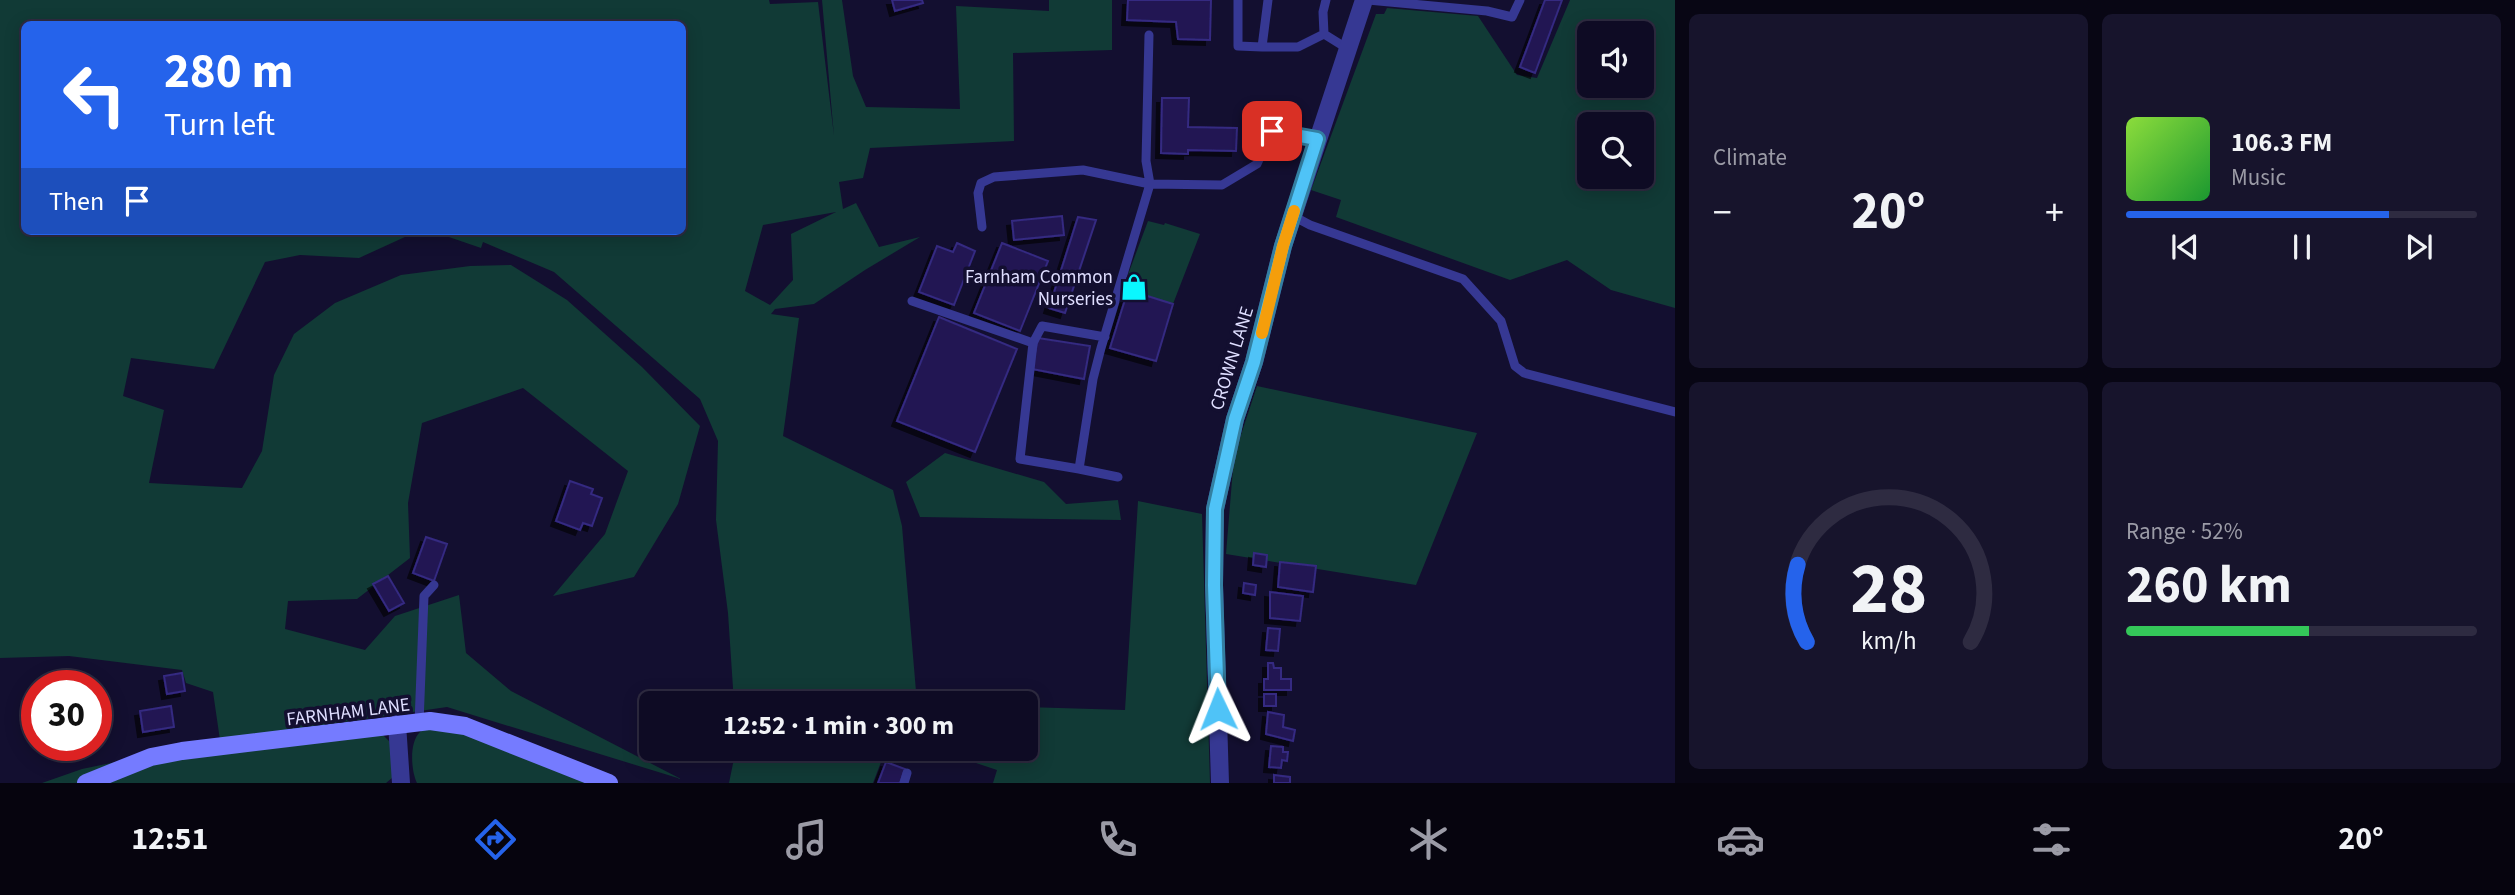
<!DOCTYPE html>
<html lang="en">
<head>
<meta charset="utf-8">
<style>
	body { margin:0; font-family:"Source Sans 3",sans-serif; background:#17142c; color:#f1f3f6; height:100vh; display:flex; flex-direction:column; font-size:26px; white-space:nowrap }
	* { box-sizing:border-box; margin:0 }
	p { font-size:23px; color:#9b9ba6 }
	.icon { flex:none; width:38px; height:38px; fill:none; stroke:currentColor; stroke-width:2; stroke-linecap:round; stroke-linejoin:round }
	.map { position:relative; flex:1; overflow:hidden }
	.side { display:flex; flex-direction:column; gap:14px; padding:14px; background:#080614; width:840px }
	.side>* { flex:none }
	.guide { position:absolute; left:21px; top:21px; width:665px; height:214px; border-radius:10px; box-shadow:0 4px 18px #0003,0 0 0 2px #2e2b41; background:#2563eb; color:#fff; overflow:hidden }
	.controls { position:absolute; left:1577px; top:21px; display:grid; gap:14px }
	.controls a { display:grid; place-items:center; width:77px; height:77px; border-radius:10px; background:#0e0b24; box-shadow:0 4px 18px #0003,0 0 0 2px #2e2b41; font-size:35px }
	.speed { position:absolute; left:21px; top:670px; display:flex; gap:14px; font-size:35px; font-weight:700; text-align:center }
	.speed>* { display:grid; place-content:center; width:91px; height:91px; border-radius:50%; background:#0e0b24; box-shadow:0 4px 18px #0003,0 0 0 2px #2e2b41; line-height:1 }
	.speed .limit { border:10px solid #d22; background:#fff; color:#111 }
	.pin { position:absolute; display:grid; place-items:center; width:60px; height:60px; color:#fff; margin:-30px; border-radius:14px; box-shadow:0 4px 10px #0006 }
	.me { position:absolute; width:77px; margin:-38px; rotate:358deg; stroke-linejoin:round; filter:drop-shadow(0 0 5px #0008) }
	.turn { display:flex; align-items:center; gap:24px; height:147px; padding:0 28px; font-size:32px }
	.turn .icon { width:91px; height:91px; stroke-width:2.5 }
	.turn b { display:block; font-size:49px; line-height:60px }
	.then { display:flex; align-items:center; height:66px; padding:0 28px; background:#0003; gap:14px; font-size:26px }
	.big { font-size:52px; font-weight:700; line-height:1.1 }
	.side .card { flex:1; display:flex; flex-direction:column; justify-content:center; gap:10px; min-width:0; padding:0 24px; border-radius:10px; background:#17142c }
	.side .dial { align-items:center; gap:0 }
	.dial svg { height:182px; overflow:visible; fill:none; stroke:#2e2b41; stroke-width:7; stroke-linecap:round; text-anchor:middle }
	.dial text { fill:#f1f3f6; stroke:none }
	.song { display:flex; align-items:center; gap:21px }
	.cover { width:84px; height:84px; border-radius:10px; background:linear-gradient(135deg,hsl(90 70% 55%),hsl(130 70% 35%)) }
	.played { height:7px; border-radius:4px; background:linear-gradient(90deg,#2563eb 75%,#2e2b41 75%) }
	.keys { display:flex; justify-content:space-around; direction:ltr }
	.heat { display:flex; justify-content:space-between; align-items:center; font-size:38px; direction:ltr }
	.charge { height:10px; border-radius:5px; background:linear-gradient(90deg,#34c759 52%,#2e2b41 0) }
	.side .tiles { flex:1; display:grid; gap:14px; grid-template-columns:repeat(2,1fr) }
	.trip { position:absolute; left:639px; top:691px; width:399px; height:70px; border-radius:10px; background:#0e0b24; box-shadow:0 4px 18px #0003,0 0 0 2px #2e2b41; font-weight:700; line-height:70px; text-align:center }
	.dock { display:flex; height:112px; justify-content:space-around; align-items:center; background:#06040e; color:#9b9ba6 }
	.dock .icon { width:49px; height:49px }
	.dock .on { color:#2563eb }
	.dock b { font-size:32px; color:#f1f3f6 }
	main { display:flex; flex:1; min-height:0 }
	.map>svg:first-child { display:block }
</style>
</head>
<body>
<main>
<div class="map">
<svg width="1675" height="783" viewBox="0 0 1675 783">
	<defs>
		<filter id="shadow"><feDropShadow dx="-5" dy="5" stdDeviation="0" flood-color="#0009"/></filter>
	</defs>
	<rect width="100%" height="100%" fill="#130f30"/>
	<path fill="#113a36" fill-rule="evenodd" d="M0,0H769L770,4L818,2L834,136L822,0H842L853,76L866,107L960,109L956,6L1049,11V0H1112V50L1013,53L1014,141L870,148L863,178L839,182L843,209L856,203L879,247L920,237L865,270L814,304L775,309L771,314L799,318L783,436L893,490L902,526L917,703H734L728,613L716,520L718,441L700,399L554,272L483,242L481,248L446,236V231H682V24H24V231H418L359,258L300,255L265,262L214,369L131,358L123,396L164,410L149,483L242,488L262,451L274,375L294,334L335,303L401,275L470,266L511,265L567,300L642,367L700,426L678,504L634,577L553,596L605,534L628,471L523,388L422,423L408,503L410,558L357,599L288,601L285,629L365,650L395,616L459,595L466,653L511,691L681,779L447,707L220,740L213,692L186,683L182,670L69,656L0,658ZM836,212L791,234L793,280L770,305L745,291L763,225Z
		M1570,0H1675V308L1611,290L1567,260L1510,280L1336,217L1341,200L1311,190L1376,14H1384L1387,8L1478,16L1517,75L1537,78ZM1589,33H1642V86H1589ZM1589,124H1642V177H1589Z
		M1148,221L1164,225L1165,223L1200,234L1173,304L1137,293L1140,284L1126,280Z
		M1257,386L1477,433L1416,585L1226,554L1234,456Z
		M945,453L1044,482L1066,504L1118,500L1121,520L920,517L906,482Z
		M1138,501L1202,514L1210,783H993L997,770L934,749H1026V707L1125,710Z
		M442,726L594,783H417C411,771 409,742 420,732C426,727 434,727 442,726Z
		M381,733L395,747L392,778L386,783H104L159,762Z
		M736,749H886L873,783H729Z
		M140,757L80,783H42L82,769Z"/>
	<path fill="#211953" stroke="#342981" stroke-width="2" filter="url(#shadow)" d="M892,0H922L923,3L895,11Z
		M1128,0H1211L1210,40L1178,39L1176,22L1127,20Z
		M1545,0H1562L1535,73L1520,67Z
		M1162,98H1189L1188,127L1237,128L1236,151L1188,150V154L1161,153Z
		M1062,216L1064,235L1014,240L1012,221Z
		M1078,217L1096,220L1065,313L1049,308Z
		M957,243L975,251L954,305L919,292L937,246L953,252Z
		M1002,243L1048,261L1020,331L974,313Z
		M1130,281L1140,284L1137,293L1128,290Z
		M1128,290L1173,304L1156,361L1110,348Z
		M939,317L1017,349L975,452L897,421Z
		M1038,338L1090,346L1084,379L1032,369Z
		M570,481L593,489L591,494L602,498L592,526L583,523L580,530L556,521Z
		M426,537L447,544L434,581L413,573Z
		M1254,553L1267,555L1266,567L1253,565Z
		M1280,562L1316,566L1313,592L1278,587Z
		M388,576L404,603L389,611L373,584Z
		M1244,583L1256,585L1255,595L1243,593Z
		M1270,592L1303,596L1300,621L1270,618Z
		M1268,628L1280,629L1278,651L1266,650Z
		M1268,663H1273L1274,668H1281V679H1291V690H1264V679H1268Z
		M182,673L185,691L167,694L164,676Z
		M1264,694H1276V706H1264Z
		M171,706L174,727L143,732L140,711Z
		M1268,712L1284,715L1283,727L1295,730L1293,741L1266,734Z
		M1271,746L1283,747V752H1288L1287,761L1282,760L1281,768L1269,767Z
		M886,762L905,769L900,783H878Z
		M1274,775L1290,777V783H1274Z"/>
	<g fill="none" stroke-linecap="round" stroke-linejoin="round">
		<path stroke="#363893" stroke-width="9" d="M1238,0V46L1262,47L1268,0
			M1326,0L1323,12L1324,34L1348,49
			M1368,0L1487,11L1512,17L1520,0
			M1149,35L1146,161L1150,184L1222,185L1257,164L1272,131L1317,139
			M1262,47H1298L1324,34
			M1293,216L1310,225L1463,279L1501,321L1515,366L1524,373L1675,412
			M982,227L978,193L981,183L994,177L1083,170L1150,184L1101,348L1093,379L1079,469L1118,477
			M912,301L1033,343
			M1079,469L1020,459L1033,343L1042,326L1105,337
			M419,723L424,596L434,585
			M904,783L907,773"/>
		<path stroke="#363893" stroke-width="18" d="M397,724L401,783
			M1220,783L1214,585L1215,509L1235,419L1254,362L1283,246L1364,0"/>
		<path stroke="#757bff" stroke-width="18" d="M86,783L151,757L182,751L430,721L465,726L609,783"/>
	</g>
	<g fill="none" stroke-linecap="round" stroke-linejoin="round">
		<defs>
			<path id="route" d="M1218,709L1214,585L1215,509L1235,419L1254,362L1283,246L1317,139L1272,131"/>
		</defs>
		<use href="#route" stroke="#337fa1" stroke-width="18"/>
		<use href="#route" stroke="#4fc3f7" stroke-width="12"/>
		<path stroke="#f59e0b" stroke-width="12" d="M1262,333L1283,246L1294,211"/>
	</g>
	<defs>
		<symbol id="shop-bare" viewBox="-9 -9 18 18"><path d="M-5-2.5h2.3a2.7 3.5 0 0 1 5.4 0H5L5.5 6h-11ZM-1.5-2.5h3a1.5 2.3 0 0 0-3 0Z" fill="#0af7ff" stroke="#130f30" stroke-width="2.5" paint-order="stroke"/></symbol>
	</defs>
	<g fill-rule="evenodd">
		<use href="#shop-bare" x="1115" y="268" width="38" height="38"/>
	</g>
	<g text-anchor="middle" stroke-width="7" stroke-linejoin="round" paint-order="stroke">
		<g font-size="19" fill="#dfdeff" stroke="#130f30" text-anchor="end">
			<text x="1113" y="283">Farnham Common<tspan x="1113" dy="22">Nurseries</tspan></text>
		</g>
		<g font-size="19" fill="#dfdeff" stroke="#130f30">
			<text transform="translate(1231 358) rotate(-73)" y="7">CROWN LANE</text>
			<text transform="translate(348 711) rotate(-7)" y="7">FARNHAM LANE</text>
		</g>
	</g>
</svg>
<div class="controls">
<a><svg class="icon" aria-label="sound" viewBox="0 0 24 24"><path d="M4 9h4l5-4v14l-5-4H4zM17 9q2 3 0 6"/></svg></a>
<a><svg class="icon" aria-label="search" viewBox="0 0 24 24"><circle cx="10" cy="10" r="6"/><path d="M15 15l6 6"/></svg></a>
</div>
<div class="speed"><div class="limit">30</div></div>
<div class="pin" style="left:1272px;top:131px;background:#d93025"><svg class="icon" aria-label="arrive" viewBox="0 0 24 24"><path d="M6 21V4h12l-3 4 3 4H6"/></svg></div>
<svg class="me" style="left:1218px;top:709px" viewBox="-20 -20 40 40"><path d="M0-17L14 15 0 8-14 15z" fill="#4fc3f7" stroke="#fff" stroke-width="4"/></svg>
<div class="trip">12:52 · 1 min · 300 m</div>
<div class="guide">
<div class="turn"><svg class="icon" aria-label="left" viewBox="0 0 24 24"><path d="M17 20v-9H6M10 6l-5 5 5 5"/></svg><div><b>280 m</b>Turn left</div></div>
<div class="then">Then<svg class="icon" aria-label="arrive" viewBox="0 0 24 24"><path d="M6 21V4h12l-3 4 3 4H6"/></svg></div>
</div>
</div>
<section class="side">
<div class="tiles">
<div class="card"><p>Climate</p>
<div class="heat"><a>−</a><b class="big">20°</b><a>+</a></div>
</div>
<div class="card">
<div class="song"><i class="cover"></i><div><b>106.3 FM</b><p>Music</p></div></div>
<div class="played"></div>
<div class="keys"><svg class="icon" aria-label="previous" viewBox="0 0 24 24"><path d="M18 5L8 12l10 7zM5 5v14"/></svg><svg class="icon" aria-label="pause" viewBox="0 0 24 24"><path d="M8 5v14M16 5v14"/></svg><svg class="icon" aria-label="next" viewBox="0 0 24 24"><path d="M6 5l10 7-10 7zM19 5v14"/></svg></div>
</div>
<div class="card dial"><svg viewBox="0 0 100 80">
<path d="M14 69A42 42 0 1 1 86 69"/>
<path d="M14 69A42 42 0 0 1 10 35" stroke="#2563eb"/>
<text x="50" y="56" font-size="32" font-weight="700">28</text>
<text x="50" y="72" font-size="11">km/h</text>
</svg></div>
<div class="card"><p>Range · 52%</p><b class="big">260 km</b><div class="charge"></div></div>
</div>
</section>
</main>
<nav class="dock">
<b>12:51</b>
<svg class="icon on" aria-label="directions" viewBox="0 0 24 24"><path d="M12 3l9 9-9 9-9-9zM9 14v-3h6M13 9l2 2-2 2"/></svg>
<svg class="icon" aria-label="music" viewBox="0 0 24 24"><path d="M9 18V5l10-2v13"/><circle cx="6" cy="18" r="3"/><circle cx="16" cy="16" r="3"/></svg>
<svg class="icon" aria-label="phone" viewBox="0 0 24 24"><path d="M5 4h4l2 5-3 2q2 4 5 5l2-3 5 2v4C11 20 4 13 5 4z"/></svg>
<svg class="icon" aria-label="climate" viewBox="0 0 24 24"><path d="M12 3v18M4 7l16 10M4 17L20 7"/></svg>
<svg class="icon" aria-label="car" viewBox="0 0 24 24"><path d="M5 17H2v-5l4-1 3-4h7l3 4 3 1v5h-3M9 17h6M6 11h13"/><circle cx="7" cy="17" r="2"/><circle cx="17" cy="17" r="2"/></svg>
<svg class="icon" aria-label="filters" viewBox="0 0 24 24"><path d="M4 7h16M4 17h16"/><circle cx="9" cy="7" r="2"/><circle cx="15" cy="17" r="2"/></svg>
<b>20°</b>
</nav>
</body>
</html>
